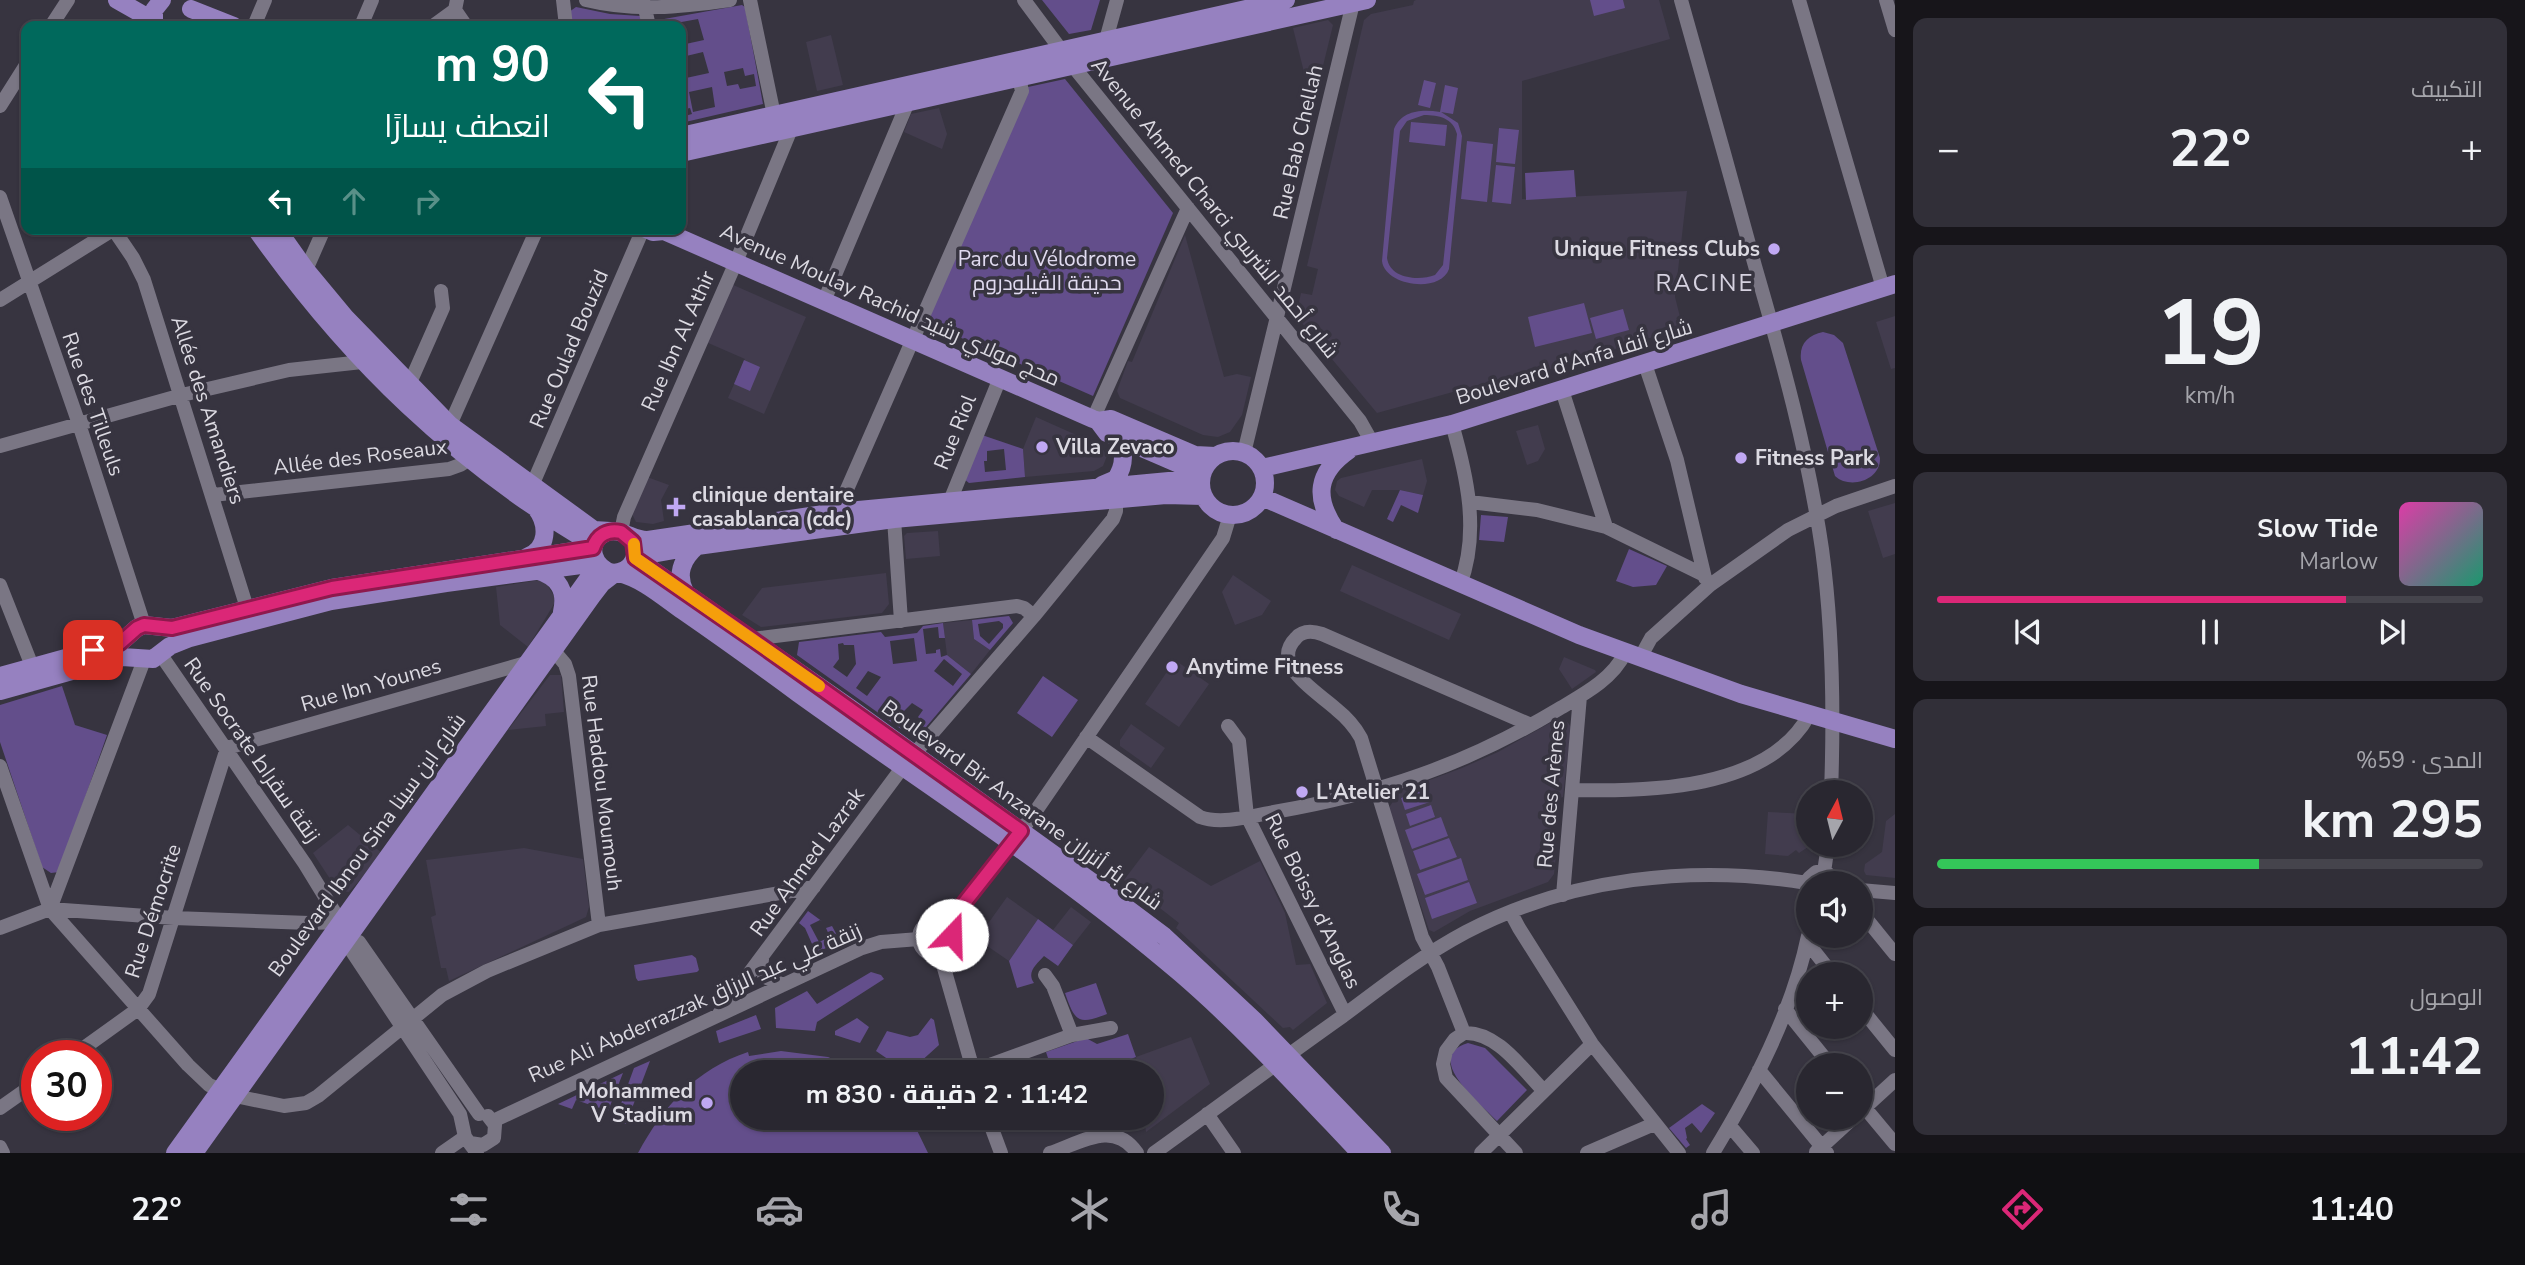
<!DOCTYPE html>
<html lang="ar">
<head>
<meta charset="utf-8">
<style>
	body { margin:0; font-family:"Nunito Sans",Cairo,sans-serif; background:#312f38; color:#f1f3f6; direction:rtl; height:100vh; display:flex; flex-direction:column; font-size:26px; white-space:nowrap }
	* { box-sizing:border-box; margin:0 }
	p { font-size:23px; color:#a5a5ab }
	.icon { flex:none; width:38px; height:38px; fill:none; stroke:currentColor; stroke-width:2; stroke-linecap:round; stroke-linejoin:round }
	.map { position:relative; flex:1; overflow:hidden; direction:ltr }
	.drawer { display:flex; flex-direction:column; gap:18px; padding:18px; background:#17151a; width:630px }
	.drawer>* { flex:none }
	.guide { position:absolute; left:21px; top:21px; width:665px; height:214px; border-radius:14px; box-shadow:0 2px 5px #0004,0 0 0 2px #45444c; direction:rtl; background:#00695c; color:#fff; overflow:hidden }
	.needle { width:46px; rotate:7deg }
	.buttons { position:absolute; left:1796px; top:780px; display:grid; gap:14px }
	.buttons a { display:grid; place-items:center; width:77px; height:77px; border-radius:50%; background:#292730; box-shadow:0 2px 5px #0004,0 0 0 2px #45444c; font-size:35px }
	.speed { position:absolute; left:21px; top:1040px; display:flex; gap:14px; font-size:35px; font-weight:700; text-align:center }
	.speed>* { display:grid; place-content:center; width:91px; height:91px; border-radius:50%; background:#292730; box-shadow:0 2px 5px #0004,0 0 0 2px #45444c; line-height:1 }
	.speed .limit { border:10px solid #d22; background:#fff; color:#111 }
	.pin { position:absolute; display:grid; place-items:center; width:60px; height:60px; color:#fff; margin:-30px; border-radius:14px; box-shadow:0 4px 10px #0006 }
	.me { position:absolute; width:77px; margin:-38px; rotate:21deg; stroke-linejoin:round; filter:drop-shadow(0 0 5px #0008) }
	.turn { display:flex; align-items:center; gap:24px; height:147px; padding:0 21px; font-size:32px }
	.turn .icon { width:91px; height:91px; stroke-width:2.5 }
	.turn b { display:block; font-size:49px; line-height:60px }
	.lanes { display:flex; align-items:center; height:66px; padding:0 21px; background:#0003; justify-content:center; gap:35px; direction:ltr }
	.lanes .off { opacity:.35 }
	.big { font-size:52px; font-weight:700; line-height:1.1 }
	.drawer .widget { flex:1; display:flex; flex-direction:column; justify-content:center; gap:10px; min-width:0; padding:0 24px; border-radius:14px; background:#312f38 }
	.drawer .dial { align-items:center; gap:0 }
	.dial b { font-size:91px; line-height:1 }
	.song { display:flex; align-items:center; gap:21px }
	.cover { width:84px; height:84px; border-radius:10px; background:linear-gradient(135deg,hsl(320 70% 55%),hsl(160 70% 35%)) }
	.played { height:7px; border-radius:4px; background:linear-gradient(90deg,#db2777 75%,#45444c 75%) }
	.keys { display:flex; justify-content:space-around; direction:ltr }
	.heat { display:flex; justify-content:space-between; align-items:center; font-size:38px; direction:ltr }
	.charge { height:10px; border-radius:5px; background:linear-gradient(90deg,#34c759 59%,#45444c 0) }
	.trip { position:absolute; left:730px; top:1060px; width:434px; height:70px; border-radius:35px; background:#292730; box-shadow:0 2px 5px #0004,0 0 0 2px #45444c; font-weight:700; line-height:70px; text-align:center; direction:rtl }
	.tabs { display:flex; height:112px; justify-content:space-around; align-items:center; background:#101013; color:#a5a5ab }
	.tabs .icon { width:49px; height:49px }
	.tabs .selected { color:#db2777 }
	.tabs b { font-size:32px; color:#f1f3f6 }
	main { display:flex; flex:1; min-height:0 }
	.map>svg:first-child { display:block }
</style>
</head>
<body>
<main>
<section class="drawer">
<div class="widget"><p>التكييف</p>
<div class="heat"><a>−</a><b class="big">22°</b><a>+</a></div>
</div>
<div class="widget dial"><b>19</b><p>km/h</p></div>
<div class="widget">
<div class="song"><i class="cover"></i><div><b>Slow Tide</b><p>Marlow</p></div></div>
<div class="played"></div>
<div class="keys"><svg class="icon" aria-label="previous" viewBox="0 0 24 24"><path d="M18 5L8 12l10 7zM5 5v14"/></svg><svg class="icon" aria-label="pause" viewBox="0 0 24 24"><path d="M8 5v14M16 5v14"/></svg><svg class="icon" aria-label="next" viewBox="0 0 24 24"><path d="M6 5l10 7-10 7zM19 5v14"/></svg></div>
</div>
<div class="widget"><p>المدى · 59%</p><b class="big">295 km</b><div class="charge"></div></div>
<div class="widget"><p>الوصول</p><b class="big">11:42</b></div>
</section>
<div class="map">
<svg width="1895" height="1153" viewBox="0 0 1895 1153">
	<rect width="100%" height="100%" fill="#373440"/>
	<path fill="#423c4e" d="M1416,0H1659L1670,39L1522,81V199L1687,191L1675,297L1681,321L1678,329L1530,376L1529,371L1377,413L1296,316L1301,293L1312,295L1318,269L1307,266L1364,20L1371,14L1413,5L1414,1Z
		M1328,20L1333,25L1322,70L1304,72L1293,28Z
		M831,35L843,85L817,91L806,42Z
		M939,108L947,134L942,149L904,132L911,114Z
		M1185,235L1224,377L1237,374L1251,377L1242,415L1230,432L1218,437L1203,435L1120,398L1117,391L1128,361L1132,362Z
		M731,284L806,317L764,414L728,398L745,359L706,342Z
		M1895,316V368L1891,369L1876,322Z
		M1036,417L1101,446L1107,456L1103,466L1094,471L1025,477L1023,449Z
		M1538,425L1545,449L1538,461L1527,465L1516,431Z
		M1422,459L1427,481L1423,495L1400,490H1372L1364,507L1339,496L1335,490L1337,481L1341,478Z
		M647,477L669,485L661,500L664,521L653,524L636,522L632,514Z
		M1895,503V554L1883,558L1868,511Z
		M938,531L940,556L906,559L904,536L907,533Z
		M1352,565L1461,614L1449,640L1340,591Z
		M886,573L889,604L882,613L761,627L742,615L762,588Z
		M1233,575L1271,601L1262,615L1235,625L1222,592Z
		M540,580L546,583L554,596V604L528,647L500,625L496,587Z
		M972,620L974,639L990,650L971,674L947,655L943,623Z
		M1564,657L1595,670L1596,672L1572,689L1559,669Z
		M1175,660L1209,684L1179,727L1145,704Z
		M550,675H561L564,712L545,714L546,726L508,730Z
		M1557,719L1566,720L1571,727L1563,797L1542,805L1557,845L1554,874L1548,882L1470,911L1434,932L1429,930L1388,809L1400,791L1462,768L1498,752Z
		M1131,724L1165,748L1151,768L1120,746V740Z
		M1768,812L1808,814V845H1811L1799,853L1796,850L1788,856L1765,854Z
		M1895,814V878L1866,875L1864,871L1865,864L1882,852L1886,821Z
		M348,825L383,854L349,892L338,891L313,853Z
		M1149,847L1211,886L1260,861L1285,913L1296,965L1310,964L1327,1003L1293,1030L1290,1027L1283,1028L1176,928L1179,923L1124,880Z
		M524,848L583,859L589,907L586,917L449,981L446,968H441L431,917L436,915L426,860Z
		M1007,897L1038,919L1009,961L977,939Z
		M1071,907L1091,922L1073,945L1053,930Z
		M1191,1037L1210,1084L1146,1132L1144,1118H1152V1073H1138L1136,1057Z"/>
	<path fill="#634e8b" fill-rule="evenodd" d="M1042,0H1100L1091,30L1069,34Z
		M1590,0H1623L1625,8L1594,16Z
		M742,5L745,7L763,104L681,123V117L692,114L690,108L681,110V45L704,40L698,19L676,23L677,26L674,24L654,26L653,21ZM703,52L709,73L686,78L682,57ZM743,68L745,76L754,74L756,86L740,89L738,84L727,86L724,72ZM712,87L715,107L693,112L689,92Z
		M576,7L610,14L640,16L642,26L626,24L623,26H571L569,12Z
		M1065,79L1173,213L1093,396L925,322L1028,87Z
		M1424,80L1436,83L1430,108L1418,105Z
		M1445,85L1458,88L1453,114L1441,112L1458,123L1462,136L1449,269C1440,294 1385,286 1382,261L1394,129C1402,110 1422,109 1440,112ZM1424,115C1439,115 1453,118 1457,134L1443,265L1435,275C1419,281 1390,279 1387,258L1400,131L1407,121Z
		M1411,122L1447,125L1445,146L1409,142Z
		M1499,128L1519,130L1515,164L1496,162Z
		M1467,141L1493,144L1487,202L1461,199Z
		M1496,165L1515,167L1511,204L1492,202Z
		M1574,170L1576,197L1526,200L1525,173Z
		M1584,303L1592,333L1535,347L1528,317Z
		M1623,309L1629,330L1596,339L1590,318Z
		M1823,332L1834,335L1843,343L1880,458C1881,480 1850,490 1835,476L1801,360C1799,344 1808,335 1823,332Z
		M744,360L760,367L750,391L734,384Z
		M982,435L1023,449L1025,477L969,483L964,479ZM1004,449L1006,470L985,472L984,461H987V451Z
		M1400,490L1423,495L1418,513L1401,505L1393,522L1387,519Z
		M1481,515L1508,517L1504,542L1479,540Z
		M1629,549L1667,566L1656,585L1633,587L1616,581Z
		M1009,616L1013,623L990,650L974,639L972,620ZM999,621L1003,624V628L989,644L980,636L978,624Z
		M943,623L945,638H939L938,627L923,629L926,654L936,653V650L940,649L941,657L947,655L971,674L921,733L908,734L797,655L799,642L881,632L885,637L917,633L923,626ZM914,638L917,661L893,664L890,641ZM843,643L844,645H854L856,664L847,677L833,667L839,659L838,644ZM944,659L962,674L953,686L934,671ZM868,671L881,677L867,696L856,688ZM912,703L923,710L918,717L922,721L917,727L899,716Z
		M1043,676L1078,700L1052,737L1017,713Z
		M62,686L75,725L107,735L60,869L59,872L51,873L42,867L0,742V705Z
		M1425,790L1430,802L1405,810L1401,798Z
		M1431,805L1435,817L1410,826L1406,814Z
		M1441,817L1448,836L1412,849L1405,830Z
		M1449,838L1457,857L1420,870L1413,851Z
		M1461,858L1468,880L1425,895L1417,874Z
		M1469,882L1477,903L1432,919L1425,898Z
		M808,911L823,922L820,920L810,925L819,942L830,937L826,928L832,926L840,941L816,953L805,928L799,923Z
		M1038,919L1073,945L1058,966L1044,956C1037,964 1026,972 1034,983L1017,988L1009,961Z
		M692,955L696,958L699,970L697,972L638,981L636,978L634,965Z
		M871,972L881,975L884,979L817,1022L815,1031L776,1028L775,1008L807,991L817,1004Z
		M1096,983L1107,1014C1078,1025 1075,1022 1065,993Z
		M756,1015L761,1029L719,1043L716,1031Z
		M857,1018L869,1027L860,1043L835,1035V1031Z
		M931,1018L934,1020L939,1045L908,1073L876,1051L887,1031L910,1037L918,1035Z
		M1128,1034L1136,1057L1093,1073H1053L1046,1052L1086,1038L1097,1044Z
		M1468,1043L1485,1048L1527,1090L1497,1121C1482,1105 1421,1057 1468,1043Z
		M781,1051L828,1057L865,1073H742V1118H911L928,1153H638C663,1107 696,1069 748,1052L749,1056Z
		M650,1061L626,1124L615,1120L634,1068Z
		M623,1073L608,1111L576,1100L572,1109L558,1104Z
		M1702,1104L1715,1113L1701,1133L1692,1123L1685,1128L1687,1138L1686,1139L1690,1145L1686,1148L1669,1128Z"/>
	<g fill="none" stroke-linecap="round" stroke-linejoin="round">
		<path stroke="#7a7684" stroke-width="14" d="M563,0L566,26
			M586,0C635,12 680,7 730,0
			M643,0L649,26
			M750,0L774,115
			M1024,0L1073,66L1360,421L1373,444
			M1681,0C1706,89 1731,177 1755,266C1782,359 1808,453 1822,549C1833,630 1834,712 1831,793
			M1799,0L1883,288
			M1886,0L1895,30
			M455,10L466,26
			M51,26L68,0
			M254,26L265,0
			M361,26L372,0
			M433,26L455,10L457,0
			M1104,47L1117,0
			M0,106L26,65
			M0,197L79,424L144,625
			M114,230L133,258L144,280L247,608
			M306,270L324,229
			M0,300L114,229
			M824,301L908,102
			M1645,364L1677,460L1705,578
			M409,385L443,308L441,291
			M1562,390L1606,527
			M1093,419L1188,208
			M1452,424C1467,476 1480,532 1460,585
			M450,425L537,229
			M0,446L182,395L289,370L362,362
			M1244,453L1353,3
			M213,495L449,469L460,465L468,460
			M528,495L643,229
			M950,501L1000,378
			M1470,502L1537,510L1606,527L1702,574
			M837,512L1022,91L1019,78
			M894,519L901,621
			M621,532L624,517L736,262L791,129
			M0,585L32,666
			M749,643L752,639L1017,606L1024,608L1034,616
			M554,651L565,664L569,676L599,925
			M161,655L305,864L349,936L352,942L351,950L460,1114L465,1137L477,1153
			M1640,658L1651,638L1710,585L1788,530L1836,506L1895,486
			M1228,726L1239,741L1247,816L1345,1014
			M1086,737L1200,817C1221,825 1252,816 1274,812C1379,794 1465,765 1557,710C1582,695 1612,680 1625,653
			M0,766L50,909L188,1065L209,1085L235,1096L284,1106L306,1103L318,1096L442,995L487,971L599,925L814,887
			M1573,790C1648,792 1768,790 1809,715
			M1824,872L1828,845
			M1808,890L1809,878L1816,872H1826L1833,878L1834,884
			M1860,890L1895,893
			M1563,895L1580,696
			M50,909L144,660
			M1860,911L1895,954
			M1511,913L1519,928L1592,1044L1679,1153
			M919 938a17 17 0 1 1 34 0a17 17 0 1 1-34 0Z
			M946,926L1031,818L1223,538L1230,515
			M0,928L50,909L174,918L309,923L341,922
			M352,942H359L479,1114
			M1807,942L1833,975
			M940,954L974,1073
			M762,959L761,968L765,977L783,985
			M1045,975L1053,986L1072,1035
			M1860,1007L1895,1050
			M1785,1009L1831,1066
			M719,1014L902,768L1034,616L1113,519L1116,511V500
			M1464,1033L1438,967L1422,937L1361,738C1355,727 1346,717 1336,709C1319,693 1269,665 1296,638C1303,630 1313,631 1322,634L1531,725
			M74,1055L138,1009L149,994L227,748L526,663
			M1759,1070L1827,1153
			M973,1071L1072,1035L1111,1028
			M1860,1102L1895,1144
			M0,1108L37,1082
			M1860,1112L1895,1080
			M1207,1114L1234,1153
			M988,1118L1001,1153
			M493,1121L862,948L881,942L919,939
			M1730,1126L1753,1153
			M470,1143L483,1145L494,1138L495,1125L488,1116
			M0,1147L3,1153
			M1816,1152L1853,1118
			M442,1153L465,1137
			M1050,1153C1080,1143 1114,1119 1137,1153
			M1154,1153C1217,1108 1279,1061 1343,1016C1383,986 1421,956 1466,932C1569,878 1693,864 1807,883
			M1481,1153L1592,1044
			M1516,1153L1446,1078L1443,1064L1446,1051L1455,1039L1464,1033C1497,1031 1523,1070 1544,1091
			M1587,1153L1654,1124
			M1713,1153C1753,1087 1792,1013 1808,936"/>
		<path stroke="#9681c0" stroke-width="18" d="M117,0L147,17L156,26
			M191,9L234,26
			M154,23V10L162,0
			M681,136L1286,0
			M681,153L1367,0
			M256,229C350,362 455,462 594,545
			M277,229L306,270L345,317L450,425L594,530L610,531
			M646,229L653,232L664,231L1093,419L1098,421L1107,433L1202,474
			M1098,421L1111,419L1195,455L1215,456
			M1201 483a32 32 0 1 1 64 0a32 32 0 1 1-64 0Z
			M1262,468L1452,424L1895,284
			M1102,485L1116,479C1126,463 1125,450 1114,435
			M1262,497L1579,635L1741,694L1895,739
			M1336,530C1314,498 1316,473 1349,450
			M630,537C642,553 633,572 613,573C594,569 584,543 605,533C620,526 633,541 648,540L837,512L1201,478
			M527,557C548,549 549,525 536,508
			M635,557L697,546L894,519L1166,495L1203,496
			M635,558L850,708L1092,882L1164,936L1254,1020L1382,1153
			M536,570C558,577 567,589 562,612
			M619,573C643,579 663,597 683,611C722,638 761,666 799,694C927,786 1061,871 1180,973C1244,1028 1302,1092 1360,1153
			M685,592C676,574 682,559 697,546
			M0,676L120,643L137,628L144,625L172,628L332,588L593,548
			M0,691L122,657L153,659L170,646L190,638L331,601L446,583L596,563
			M175,1153L598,565
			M194,1153L592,596L602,583L615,573"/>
	</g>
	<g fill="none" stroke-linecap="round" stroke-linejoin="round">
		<defs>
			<path id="route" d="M93,650L120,643L137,628L144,625L172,628L332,588L593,548C597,535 608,529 621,532L633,542L635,558L752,639L1021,831L946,926L952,935"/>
		</defs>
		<use href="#route" stroke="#8e194d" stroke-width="18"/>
		<use href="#route" stroke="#db2777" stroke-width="12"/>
		<path stroke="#f59e0b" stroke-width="12" d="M634,544L635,558L819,686"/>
	</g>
	<g fill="#c0a8f3" stroke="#373440" stroke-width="2.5">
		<circle cx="1774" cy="249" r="7"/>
		<circle cx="1042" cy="447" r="7"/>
		<circle cx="1741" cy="458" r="7"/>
		<path d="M672.5 496.5h7v7h7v7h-7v7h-7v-7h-7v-7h7z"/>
		<circle cx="1172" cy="667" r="7"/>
		<circle cx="1302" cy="792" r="7"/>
		<circle cx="707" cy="1103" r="7"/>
	</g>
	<g text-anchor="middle" stroke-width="7" stroke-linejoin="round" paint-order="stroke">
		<g font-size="21" fill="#dcdae2" stroke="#373440">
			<text transform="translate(1298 142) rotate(-77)" y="7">Rue Bab Chellah</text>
			<text transform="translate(1215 208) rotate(51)" y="7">Avenue Ahmed Charci شارع أحمد الشرسي</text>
			<text transform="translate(890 305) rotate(24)" y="7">Avenue Moulay Rachid محج مولاي رشيد</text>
			<text transform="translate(678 341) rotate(-66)" y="7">Rue Ibn Al Athir</text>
			<text transform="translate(569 349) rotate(-67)" y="7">Rue Oulad Bouzid</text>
			<text transform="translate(1574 362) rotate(-17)" y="7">Boulevard d'Anfa شارع أنفا</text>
			<text transform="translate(93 404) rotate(71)" y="7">Rue des Tilleuls</text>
			<text transform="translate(208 410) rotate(72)" y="7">Allée des Amandiers</text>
			<text transform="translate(955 432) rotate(-68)" y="7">Rue Riol</text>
			<text transform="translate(360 457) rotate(-7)" y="7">Allée des Roseaux</text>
			<text transform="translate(371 685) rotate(-16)" y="7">Rue Ibn Younes</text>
			<text transform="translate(252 750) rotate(55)" y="7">Rue Socrate زنقة سقراط</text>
			<text transform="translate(602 783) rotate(83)" y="7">Rue Haddou Moumouh</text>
			<text transform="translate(1551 794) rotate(-85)" y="7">Rue des Arènes</text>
			<text transform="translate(1022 805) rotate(36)" y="7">Boulevard Bir Anzarane شارع بئر أنزران</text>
			<text transform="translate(367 845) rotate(-54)" y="7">Boulevard Ibnou Sina شارع ابن سينا</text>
			<text transform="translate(807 862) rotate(-54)" y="7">Rue Ahmed Lazrak</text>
			<text transform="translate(1313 901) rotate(64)" y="7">Rue Boissy d’Anglas</text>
			<text transform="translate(153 911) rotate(-72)" y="7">Rue Démocrite</text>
			<text transform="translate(695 1003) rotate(-24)" y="7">Rue Ali Abderrazzak زنقة علي عبد الرزاق</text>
		</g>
		<g font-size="21" font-weight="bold" fill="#dcdae2" stroke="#373440" text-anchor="start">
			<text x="1760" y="256" text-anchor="end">Unique Fitness Clubs</text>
			<text x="1056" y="454">Villa Zevaco</text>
			<text x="1755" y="465">Fitness Park</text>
			<text x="692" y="502">clinique dentaire<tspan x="692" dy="24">casablanca (cdc)</tspan></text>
			<text x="1186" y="674">Anytime Fitness</text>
			<text x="1316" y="799">L'Atelier 21</text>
			<text x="693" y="1098" text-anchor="end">Mohammed<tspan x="693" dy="24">V Stadium</tspan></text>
		</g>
		<g font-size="21" fill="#e1dbf0" stroke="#373440">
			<text x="1047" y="266">Parc du Vélodrome<tspan x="1047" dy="24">حديقة الڤيلودروم</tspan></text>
		</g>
		<g font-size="24" letter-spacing="2" fill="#d6d2e0" stroke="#373440">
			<text x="1705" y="291">RACINE</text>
		</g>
	</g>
</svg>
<div class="buttons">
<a><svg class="needle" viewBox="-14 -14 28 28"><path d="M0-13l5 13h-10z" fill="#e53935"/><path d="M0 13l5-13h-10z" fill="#a5a5ab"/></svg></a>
<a><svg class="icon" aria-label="sound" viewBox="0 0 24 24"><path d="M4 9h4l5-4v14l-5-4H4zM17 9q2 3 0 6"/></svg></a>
<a>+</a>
<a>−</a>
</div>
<div class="speed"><div class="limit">30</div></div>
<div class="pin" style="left:93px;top:650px;background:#d93025"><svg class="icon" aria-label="arrive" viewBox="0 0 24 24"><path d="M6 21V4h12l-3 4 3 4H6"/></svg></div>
<svg class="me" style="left:952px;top:935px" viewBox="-20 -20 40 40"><circle r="19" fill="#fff"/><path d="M0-13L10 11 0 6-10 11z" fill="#db2777"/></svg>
<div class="trip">11:42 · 2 دقيقة · 830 m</div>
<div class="guide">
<div class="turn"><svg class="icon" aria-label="left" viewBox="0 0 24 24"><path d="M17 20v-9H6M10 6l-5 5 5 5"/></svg><div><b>90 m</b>انعطف يسارًا</div></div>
<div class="lanes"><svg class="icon" aria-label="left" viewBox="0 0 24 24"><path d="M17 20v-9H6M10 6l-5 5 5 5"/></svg><svg class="icon off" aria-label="ahead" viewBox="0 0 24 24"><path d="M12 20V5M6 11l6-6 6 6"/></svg><svg class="icon off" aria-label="right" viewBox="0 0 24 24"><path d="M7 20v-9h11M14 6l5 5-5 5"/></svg></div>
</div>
</div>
</main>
<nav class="tabs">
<b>11:40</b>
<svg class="icon selected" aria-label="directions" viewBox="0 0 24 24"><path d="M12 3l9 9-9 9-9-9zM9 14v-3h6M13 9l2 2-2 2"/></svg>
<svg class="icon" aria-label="music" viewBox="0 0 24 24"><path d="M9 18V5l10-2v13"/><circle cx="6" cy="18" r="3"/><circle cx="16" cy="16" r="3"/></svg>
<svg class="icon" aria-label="phone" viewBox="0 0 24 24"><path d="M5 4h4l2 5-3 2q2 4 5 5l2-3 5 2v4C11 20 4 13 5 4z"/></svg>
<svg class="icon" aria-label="climate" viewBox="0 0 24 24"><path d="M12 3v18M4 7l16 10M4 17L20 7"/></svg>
<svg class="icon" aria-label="car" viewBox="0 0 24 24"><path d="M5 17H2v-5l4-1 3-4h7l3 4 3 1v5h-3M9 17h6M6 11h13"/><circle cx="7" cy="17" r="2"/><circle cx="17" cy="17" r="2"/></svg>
<svg class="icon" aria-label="filters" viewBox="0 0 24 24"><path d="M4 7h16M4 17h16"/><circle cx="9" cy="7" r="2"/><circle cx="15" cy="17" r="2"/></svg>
<b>22°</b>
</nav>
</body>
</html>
